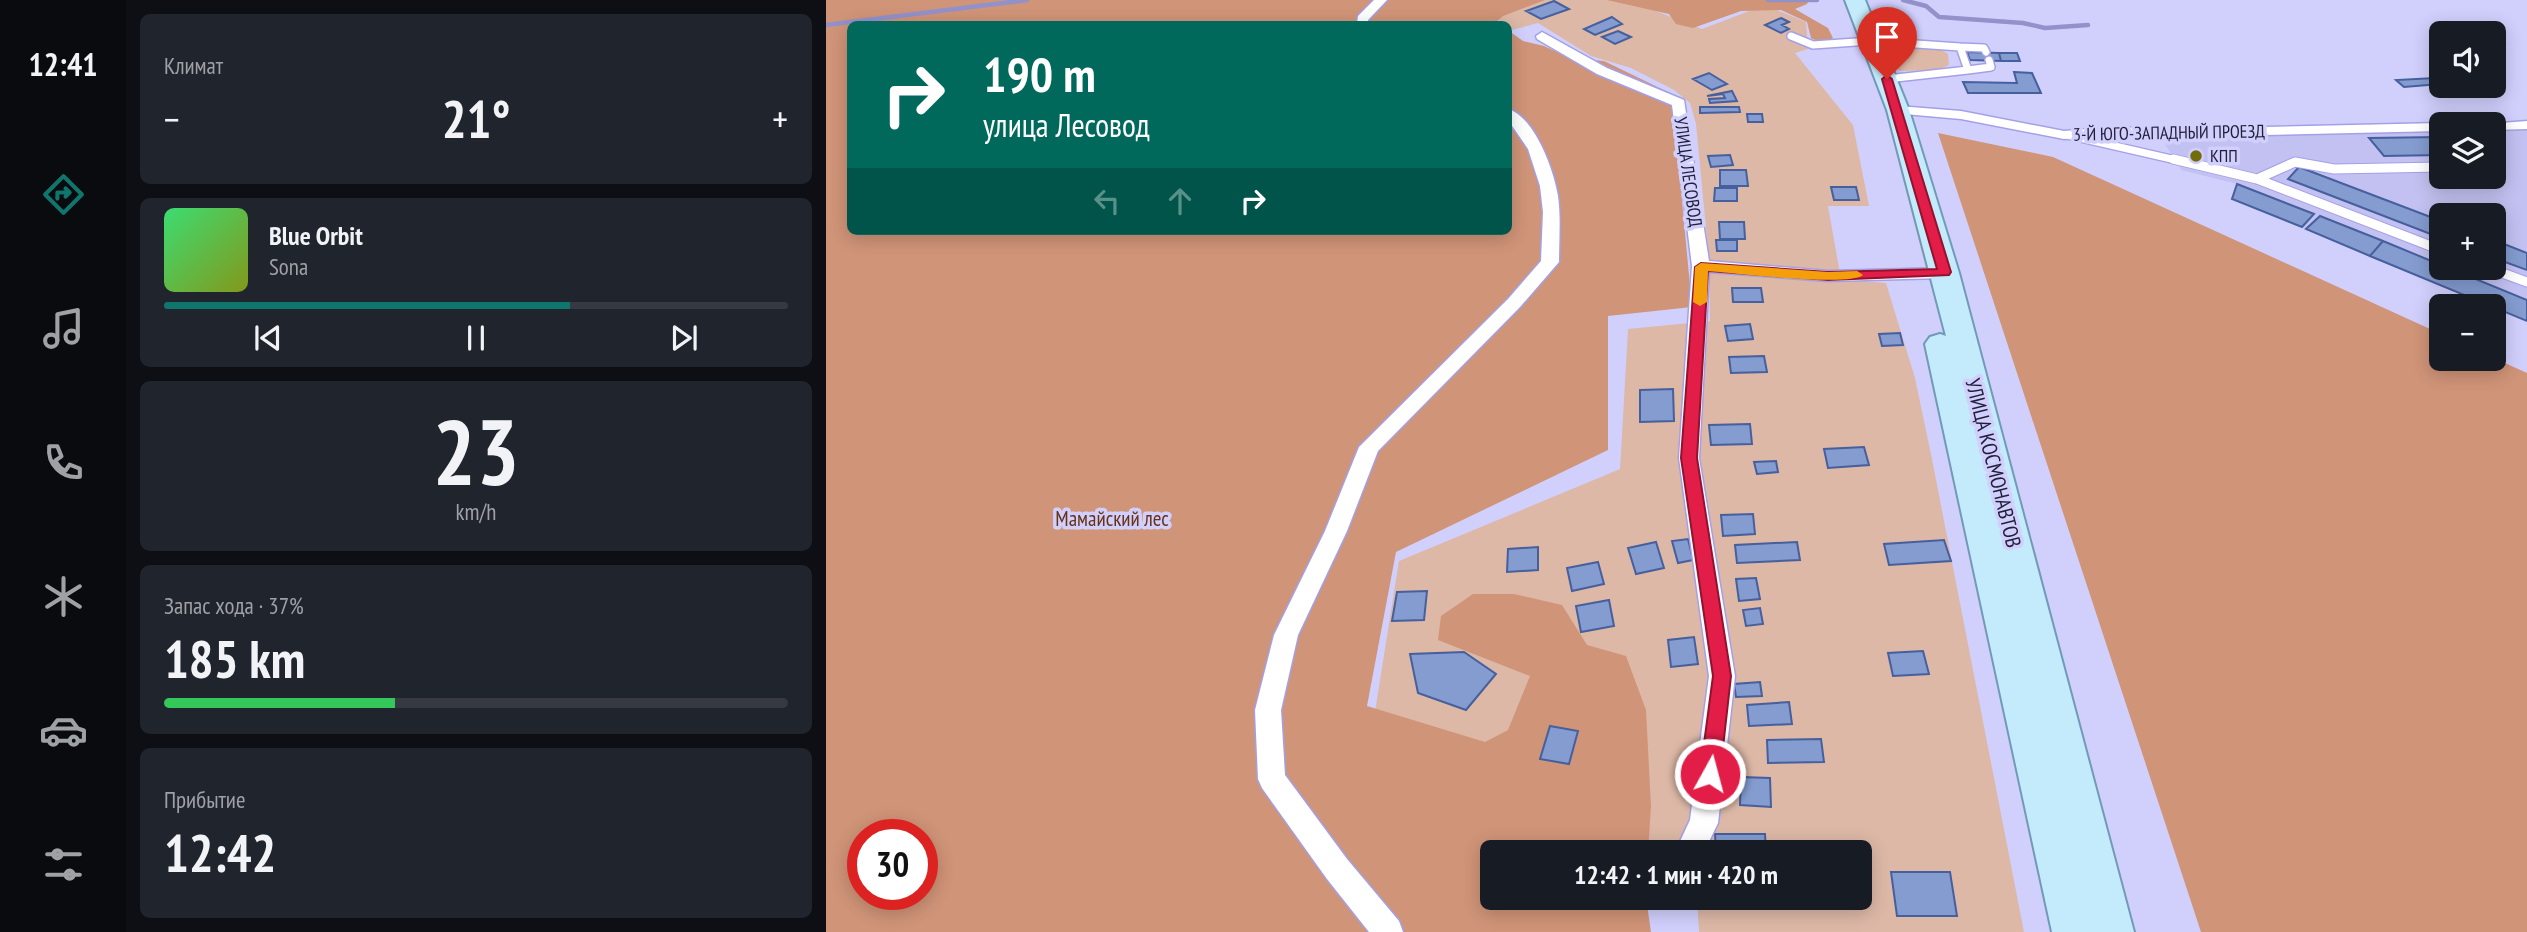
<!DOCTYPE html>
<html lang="ru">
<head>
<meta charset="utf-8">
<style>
	body { margin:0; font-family:"PT Sans Narrow",sans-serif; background:#20242c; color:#f1f3f6; height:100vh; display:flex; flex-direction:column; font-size:26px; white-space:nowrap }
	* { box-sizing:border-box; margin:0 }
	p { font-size:23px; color:#9ea1a6 }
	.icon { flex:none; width:38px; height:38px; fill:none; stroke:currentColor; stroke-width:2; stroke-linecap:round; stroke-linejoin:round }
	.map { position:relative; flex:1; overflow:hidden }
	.sheet { display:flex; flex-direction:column; gap:14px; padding:14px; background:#0d0f14; width:700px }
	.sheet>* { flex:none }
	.banner { position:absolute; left:21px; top:21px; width:665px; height:214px; border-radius:10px; box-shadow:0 4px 18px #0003; background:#00695c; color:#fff; overflow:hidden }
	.controls { position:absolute; left:1603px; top:21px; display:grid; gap:14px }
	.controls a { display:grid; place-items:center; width:77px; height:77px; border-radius:10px; background:#171b24; box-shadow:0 4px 18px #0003; font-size:35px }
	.speed { position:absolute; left:21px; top:819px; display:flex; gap:14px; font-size:35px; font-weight:700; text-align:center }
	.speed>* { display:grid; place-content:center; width:91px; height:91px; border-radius:50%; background:#171b24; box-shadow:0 4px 18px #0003; line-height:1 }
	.speed .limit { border:10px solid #d22; background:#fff; color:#111 }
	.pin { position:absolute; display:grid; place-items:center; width:60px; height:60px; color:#fff; margin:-72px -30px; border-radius:50% 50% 50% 0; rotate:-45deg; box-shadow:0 0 7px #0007 }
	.pin .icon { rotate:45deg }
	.me { position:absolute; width:77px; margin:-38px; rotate:7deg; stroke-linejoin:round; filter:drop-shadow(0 0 5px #0008) }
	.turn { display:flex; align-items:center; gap:24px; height:147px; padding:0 21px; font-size:32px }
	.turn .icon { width:91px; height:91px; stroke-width:2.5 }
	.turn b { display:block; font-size:49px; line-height:60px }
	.lanes { display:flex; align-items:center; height:66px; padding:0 21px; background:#0003; justify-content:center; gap:35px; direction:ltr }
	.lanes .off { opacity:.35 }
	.big { font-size:52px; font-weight:600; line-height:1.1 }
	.sheet .tile { flex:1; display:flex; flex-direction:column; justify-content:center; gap:10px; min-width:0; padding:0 24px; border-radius:10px; background:#20242c }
	.sheet .dial { align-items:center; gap:0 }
	.dial b { font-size:91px; line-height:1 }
	.song { display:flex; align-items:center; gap:21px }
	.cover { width:84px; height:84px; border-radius:10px; background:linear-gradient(135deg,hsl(140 70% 55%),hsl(70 70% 35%)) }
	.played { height:7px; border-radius:4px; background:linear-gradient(90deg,#0f766e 65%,#363941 65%) }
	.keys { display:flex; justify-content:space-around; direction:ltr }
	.heat { display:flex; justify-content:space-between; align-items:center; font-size:38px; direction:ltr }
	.charge { height:10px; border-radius:5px; background:linear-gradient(90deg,#34c759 37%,#363941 0) }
	.trip { position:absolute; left:654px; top:840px; width:392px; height:70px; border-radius:10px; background:#171b24; box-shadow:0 4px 18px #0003; font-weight:600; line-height:70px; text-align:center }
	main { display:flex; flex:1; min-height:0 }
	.tab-bar { display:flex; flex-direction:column; width:126px; justify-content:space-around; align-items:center; background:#090b0e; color:#9ea1a6 }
	.tab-bar .icon { width:49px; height:49px }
	.tab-bar .active { color:#0f766e }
	.tab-bar b { font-size:32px; color:#f1f3f6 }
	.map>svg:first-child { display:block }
</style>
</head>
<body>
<main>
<nav class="tab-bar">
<b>12:41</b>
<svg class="icon active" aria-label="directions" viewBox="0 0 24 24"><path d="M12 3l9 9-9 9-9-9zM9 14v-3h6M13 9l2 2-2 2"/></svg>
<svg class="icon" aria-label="music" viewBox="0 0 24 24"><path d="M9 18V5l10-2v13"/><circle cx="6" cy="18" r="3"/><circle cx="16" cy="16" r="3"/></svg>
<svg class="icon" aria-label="phone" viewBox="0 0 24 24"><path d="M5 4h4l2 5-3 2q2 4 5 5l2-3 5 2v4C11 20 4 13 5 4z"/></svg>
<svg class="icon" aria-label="climate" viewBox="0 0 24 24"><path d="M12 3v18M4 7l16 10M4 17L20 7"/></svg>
<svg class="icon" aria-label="car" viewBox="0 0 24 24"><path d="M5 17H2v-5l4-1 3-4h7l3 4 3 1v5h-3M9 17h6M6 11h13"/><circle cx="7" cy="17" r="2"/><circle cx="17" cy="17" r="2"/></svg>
<svg class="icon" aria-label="filters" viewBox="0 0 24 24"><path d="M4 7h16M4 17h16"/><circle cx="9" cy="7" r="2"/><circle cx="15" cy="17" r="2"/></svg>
</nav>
<section class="sheet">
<div class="tile"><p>Климат</p>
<div class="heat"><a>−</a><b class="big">21°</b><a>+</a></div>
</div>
<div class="tile">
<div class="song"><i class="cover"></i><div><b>Blue Orbit</b><p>Sona</p></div></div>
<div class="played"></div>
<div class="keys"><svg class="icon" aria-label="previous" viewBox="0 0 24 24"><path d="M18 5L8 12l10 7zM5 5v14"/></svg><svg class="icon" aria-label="pause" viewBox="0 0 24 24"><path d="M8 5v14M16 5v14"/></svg><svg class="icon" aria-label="next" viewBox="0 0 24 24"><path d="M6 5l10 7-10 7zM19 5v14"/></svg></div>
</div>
<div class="tile dial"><b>23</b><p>km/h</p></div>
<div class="tile"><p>Запас хода · 37%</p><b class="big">185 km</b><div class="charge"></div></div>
<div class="tile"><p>Прибытие</p><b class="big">12:42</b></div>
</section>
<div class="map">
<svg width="1701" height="932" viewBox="0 0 1701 932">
	<rect width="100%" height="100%" fill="#d1d0fd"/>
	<path fill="#c3c1f1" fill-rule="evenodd" d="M1668,129H1701V321L1406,199L1411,184L1355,170L1339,144L1344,138L1365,135L1615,131V177H1668ZM1615,215H1668V268H1615Z"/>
	<path fill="#ddb8a7" d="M716,0H802L876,29L939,5L980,22L982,49L969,53L1027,125L1043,206H1002L1015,279L1060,283L1089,378L1106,459L1198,932H873L871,898H1034V852H810L547,724L573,561L794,469L802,329L884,321L883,260L870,124L864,103L848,90L805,68L765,56L712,23L686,30L682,24L667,18Z
		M1017,0H1025L1067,110L1103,269L1100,268L1059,109Z
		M1071,45L1114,49L1122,54L1123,65L1112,70L1073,71L1062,47Z"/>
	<path fill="#d09478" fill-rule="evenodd" d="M0,0H719L677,16L668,24H24V231H682L683,31L697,41L718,46L744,58L778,61L846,94L866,307L782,316V450L570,552L541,706L659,742L682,730L704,676L612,640L615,616L647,594H688L736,605L761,645L800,656L820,710L825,806L822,852H667V898H820L825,932H0ZM37,835H96V894H37Z
		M781,0H983L981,4L969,9L1002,28L1007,38C1000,42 992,42 985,38L981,22L955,10L915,11L867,28L850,24L843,14Z
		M1112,133L1227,157L1615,334V359L1668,358L1701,373V932H1375Z"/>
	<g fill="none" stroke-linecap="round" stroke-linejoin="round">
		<path stroke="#9391c9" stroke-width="4.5" d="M942,0H991
			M1077,0L1100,6L1113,17L1197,23L1219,28L1262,25
			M0,25L201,0"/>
	</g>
	<path fill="#849cd0" stroke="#465f9d" stroke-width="2" d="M728,1L743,9L715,19L700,11Z
		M786,17L796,24L769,35L758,29Z
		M955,18L963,22L956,25L963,29L955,33L939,25Z
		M792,31L805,37L789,44L776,37Z
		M1141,52L1173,53L1175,61L1144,60Z
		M1173,53H1191L1194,61H1175Z
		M1188,72L1206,73L1215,93H1142L1137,82L1191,83Z
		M883,73L901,84L886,90L867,79Z
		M1609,78L1615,84L1578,87L1570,80Z
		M906,91L911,101L884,103L883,99L899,98L897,94L881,96Z
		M874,107H913L914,112L874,113Z
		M921,114H936L937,122H922Z
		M1615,137V155L1558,156L1543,138Z
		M904,155L907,165L885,167L882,156Z
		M1473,167L1615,221V238L1462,179Z
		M894,170H920L922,186H894Z
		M1411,184L1488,214L1476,227L1406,199Z
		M1005,187H1030L1033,200H1008Z
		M889,188H911V201H888Z
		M1494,216L1557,241L1544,256L1480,229Z
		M893,222H918L919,239H894Z
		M890,240H911V251H891Z
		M1668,240L1701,253V270L1668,258Z
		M1557,241L1615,265V268H1623L1701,300V321L1544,256Z
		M906,288H935L937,302H907Z
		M924,324L927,339L902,341L899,326Z
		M1074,333L1077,345L1056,346L1053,334Z
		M938,356L941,372L905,373L903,357Z
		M847,389L848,421L814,422V390Z
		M924,424L926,444L885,445L883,425Z
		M1038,447L1043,465L1002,468L998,449Z
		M950,461L952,472L931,474L928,462Z
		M927,514L929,534L897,536L895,515Z
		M862,539L867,560L852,563L846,541Z
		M1118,540L1125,561L1063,565L1058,544Z
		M830,542L838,568L810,574L802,548Z
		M971,542L974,560L911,563L909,545Z
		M712,547V570L681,572L682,549Z
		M772,562L778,584L746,591L741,568Z
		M930,578L934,599L913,601L910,579Z
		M601,591L598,620L566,621L571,592Z
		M783,600L788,626L755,632L750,606Z
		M934,608L937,624L920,626L917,610Z
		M868,637L872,664L845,667L842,640Z
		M1097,651L1103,674L1067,676L1062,653Z
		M638,652L670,674L640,710L592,693L584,654Z
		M934,682L936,696L910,697L908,684Z
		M963,702L966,724L923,726L921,705Z
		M724,726L752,731L743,764L714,759Z
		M995,739L998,762L942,763L941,740Z
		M915,777L944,778L945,807L914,805Z
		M889,834H939L940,852H890Z
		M1065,872H1124L1131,916H1071Z"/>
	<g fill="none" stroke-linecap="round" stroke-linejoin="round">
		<defs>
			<path id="service-far1" d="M965,36L987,45L1030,42
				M1047,41L1134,47L1142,70L1061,79
				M1134,47L1158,48L1160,52
				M1142,70L1165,67L1163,60
				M1241,135L1354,161"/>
			<path id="service" d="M1347,159L1431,179L1615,250
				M1431,179L1469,162L1508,169L1615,167
				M1663,268L1701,282"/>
			<path id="minor" d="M548,0H561L542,20L543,24H531L532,16Z
				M716,32L781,68L858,100L883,261L1002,271L1119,268L1128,273L1119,278L1002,281L883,272L873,458L909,676L892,823L878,852H849L864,820L883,676L853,458L866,266L846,105L771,74L711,39L710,36Z
				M1072,106L1135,111L1238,131L1284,127L1352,129L1615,123L1620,124H1615V131L1352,137L1284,135L1238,139L1135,119L1067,113V107Z
				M682,109C709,117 728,171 732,196C735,218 733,240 733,262L694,307L552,451L521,531L472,635L455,710L459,775L521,859L573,921L577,932H543L501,879L436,788L432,779L429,710L448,635L499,531L533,447L682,299L715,261L717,212L714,186L702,149L682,120Z
				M1701,121V129L1668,130V124H1662Z"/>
			<path id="primary" d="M1019,0H1039L1083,110L1133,273L1308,932H1226L1099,344L1104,337L1114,334L1120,336L1061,110Z"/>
		</defs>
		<use href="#service-far1" stroke="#a4a0e8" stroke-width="10"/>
		<use href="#service" stroke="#a4a0e8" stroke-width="11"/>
		<use href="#minor" stroke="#a4a0e8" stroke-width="3"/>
		<use href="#primary" stroke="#729ab6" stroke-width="4"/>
		<use href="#service-far1" stroke="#fff" stroke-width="7"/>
		<use href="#service" stroke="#fff" stroke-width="9"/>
		<use href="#minor" fill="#fff" fill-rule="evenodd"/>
		<use href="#primary" fill="#c4ebfb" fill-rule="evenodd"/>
	</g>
	<path fill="#e11d48" stroke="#92132f" stroke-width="2" d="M1061,75L1066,79L1125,272L1123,275L1002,280L882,271L871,458L905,676L894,774L891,781L884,784L877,781L874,774L887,676L855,458L869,267L875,263L1002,272L1111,269L1056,79Z"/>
	<path fill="#f59e0b" d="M875,263L1002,272L1031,271L1037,275C1024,287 907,273 882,271L881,302L874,306L867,302L869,267Z"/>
	<circle fill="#726c09" stroke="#d1d0fd" stroke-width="2.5" cx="1370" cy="156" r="7"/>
	<g text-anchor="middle" stroke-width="7" stroke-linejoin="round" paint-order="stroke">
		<g font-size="18" fill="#211e3a" stroke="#d1d0fd">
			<text transform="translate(1343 133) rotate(-1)" y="6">3-Й ЮГО-ЗАПАДНЫЙ ПРОЕЗД</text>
			<text transform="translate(862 172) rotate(82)" y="6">УЛИЦА ЛЕСОВОД</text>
		</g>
		<g font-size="18" fill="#211e3a" stroke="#d1d0fd" text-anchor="start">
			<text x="1384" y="162">КПП</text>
		</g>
		<g font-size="21" fill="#211e3a" stroke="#d1d0fd">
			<text transform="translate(1167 463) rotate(76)" y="7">УЛИЦА КОСМОНАВТОВ</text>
		</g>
		<g font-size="21" fill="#683113" stroke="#d1d0fd">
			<text x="286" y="526">Мамайский лес</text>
		</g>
	</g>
</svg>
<div class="controls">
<a><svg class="icon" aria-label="sound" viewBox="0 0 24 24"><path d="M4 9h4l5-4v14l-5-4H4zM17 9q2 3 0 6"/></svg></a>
<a><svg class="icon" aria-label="layers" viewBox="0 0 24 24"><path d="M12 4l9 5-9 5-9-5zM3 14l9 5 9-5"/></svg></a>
<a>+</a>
<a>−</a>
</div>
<div class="speed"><div class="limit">30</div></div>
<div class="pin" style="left:1061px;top:79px;background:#d93025"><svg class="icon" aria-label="arrive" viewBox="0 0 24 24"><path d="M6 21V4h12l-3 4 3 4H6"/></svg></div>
<svg class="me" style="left:884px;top:774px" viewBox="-20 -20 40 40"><circle r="17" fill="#e11d48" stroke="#fff" stroke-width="3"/><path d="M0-11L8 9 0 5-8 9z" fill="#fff"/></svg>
<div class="trip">12:42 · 1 мин · 420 m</div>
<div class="banner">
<div class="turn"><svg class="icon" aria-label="right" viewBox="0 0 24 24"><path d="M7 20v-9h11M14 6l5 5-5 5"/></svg><div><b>190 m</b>улица Лесовод</div></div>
<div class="lanes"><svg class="icon off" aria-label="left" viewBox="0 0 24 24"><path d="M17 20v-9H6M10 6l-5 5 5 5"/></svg><svg class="icon off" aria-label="ahead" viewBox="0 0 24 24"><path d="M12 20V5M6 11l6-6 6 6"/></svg><svg class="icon" aria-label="right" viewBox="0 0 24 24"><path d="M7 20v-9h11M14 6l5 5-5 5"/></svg></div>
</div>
</div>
</main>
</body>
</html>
